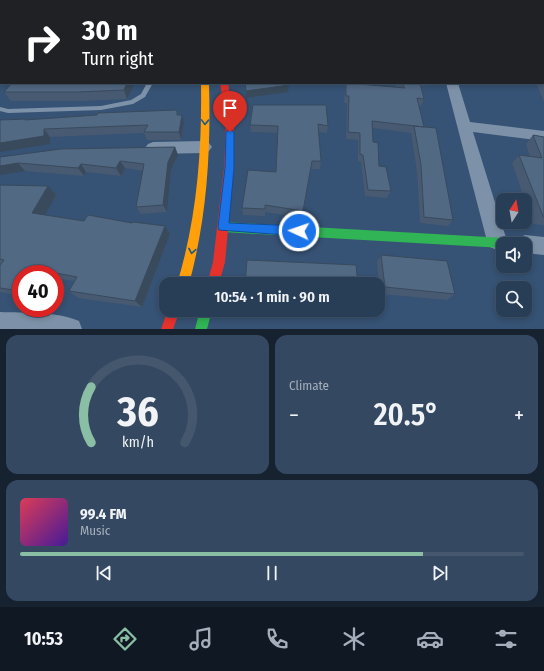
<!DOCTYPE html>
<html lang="en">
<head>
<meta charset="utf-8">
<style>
	body { margin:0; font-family:"Fira Sans Condensed",sans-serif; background:#344961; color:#f1f3f6; height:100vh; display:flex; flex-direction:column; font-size:15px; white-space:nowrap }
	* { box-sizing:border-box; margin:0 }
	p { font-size:13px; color:#a5aeba }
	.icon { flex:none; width:22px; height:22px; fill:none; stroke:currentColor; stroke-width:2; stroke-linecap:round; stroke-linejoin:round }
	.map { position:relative; height:329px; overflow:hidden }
	.side { display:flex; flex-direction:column; gap:6px; padding:6px; background:#162230; flex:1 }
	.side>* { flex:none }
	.top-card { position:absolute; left:0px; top:0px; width:544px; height:84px; box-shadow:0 2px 6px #0003,0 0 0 1px #44576d; background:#202124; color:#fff; overflow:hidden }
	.needle { width:26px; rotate:11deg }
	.buttons { position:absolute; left:496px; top:193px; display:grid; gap:8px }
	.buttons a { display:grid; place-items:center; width:36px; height:36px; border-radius:8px; background:#283e57; box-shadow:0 2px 6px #0003,0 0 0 1px #44576d; font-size:20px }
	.speed { position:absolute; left:12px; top:265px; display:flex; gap:8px; font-size:20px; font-weight:700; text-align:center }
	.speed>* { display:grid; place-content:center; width:52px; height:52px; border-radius:50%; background:#283e57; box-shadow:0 2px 6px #0003,0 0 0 1px #44576d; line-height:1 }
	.speed .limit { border:6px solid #d22; background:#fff; color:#111 }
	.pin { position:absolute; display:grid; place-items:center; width:34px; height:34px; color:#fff; margin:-41px -17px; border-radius:50% 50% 50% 0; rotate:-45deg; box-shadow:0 0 4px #0007 }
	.pin .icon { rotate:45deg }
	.me { position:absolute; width:44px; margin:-22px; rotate:273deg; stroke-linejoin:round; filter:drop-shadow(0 0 3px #0008) }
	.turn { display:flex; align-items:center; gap:14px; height:84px; padding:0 16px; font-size:18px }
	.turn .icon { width:52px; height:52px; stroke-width:2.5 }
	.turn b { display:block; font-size:28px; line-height:34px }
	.big { font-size:30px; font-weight:600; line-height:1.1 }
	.side .tile { flex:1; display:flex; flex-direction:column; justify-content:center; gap:6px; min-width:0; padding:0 14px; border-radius:12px; background:#344961 }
	.side .dial { align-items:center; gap:0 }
	.dial svg { height:104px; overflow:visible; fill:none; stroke:#44576d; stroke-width:7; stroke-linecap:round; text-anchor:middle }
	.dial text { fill:#f1f3f6; stroke:none }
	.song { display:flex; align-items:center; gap:12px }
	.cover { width:48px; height:48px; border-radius:6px; background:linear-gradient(135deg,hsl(350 70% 55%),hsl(260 70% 35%)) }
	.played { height:4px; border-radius:2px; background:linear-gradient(90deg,#8abfa5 80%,#44576d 80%) }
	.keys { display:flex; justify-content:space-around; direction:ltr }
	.heat { display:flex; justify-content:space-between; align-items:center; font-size:22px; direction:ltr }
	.side .tiles { flex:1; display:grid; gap:6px; grid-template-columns:1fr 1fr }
	.tile:last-child { grid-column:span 2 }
	.trip { position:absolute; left:159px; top:277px; width:226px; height:40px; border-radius:12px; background:#283e57; box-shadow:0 2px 6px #0003,0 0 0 1px #44576d; font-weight:600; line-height:40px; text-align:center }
	.tab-bar { display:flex; height:64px; justify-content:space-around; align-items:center; background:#101923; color:#a5aeba }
	.tab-bar .icon { width:28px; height:28px }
	.tab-bar .active { color:#8abfa5 }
	.tab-bar b { font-size:18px; color:#f1f3f6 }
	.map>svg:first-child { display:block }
</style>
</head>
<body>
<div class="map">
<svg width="544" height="329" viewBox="0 0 544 329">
	<rect width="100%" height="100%" fill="#365274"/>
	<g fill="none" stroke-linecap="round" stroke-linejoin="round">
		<path fill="#7d92a8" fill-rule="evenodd" d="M0,68H1L0,73Z
			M147,83H153L145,97L133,104L101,110L8,113L0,111V107L8,109L101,106L131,100L141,94Z"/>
		<path fill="#7d92a8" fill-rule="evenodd" d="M411,0H421L422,1H412Z
			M540,0H544V6L543,1Z
			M543,53H544V61H543Z
			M446,83H458L470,122L544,131V141L473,132L507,241L505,244H503V247L497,250L490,247L487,241Z
			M204,141L209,143L212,147L209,151L204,153L153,154L148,152L145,148L148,144L153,142Z
			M525,235L544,237V255L525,253V244H515L518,238Z
			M0,312C26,313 55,311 79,321L82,329H0Z"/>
		<path fill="#30b455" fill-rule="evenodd" d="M213,0H219L212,1Z
			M223,222L524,239L528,240L529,244L528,248L525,249V244H503V248L223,232L219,230L218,227L219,224Z
			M200,310H212L207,329H195Z"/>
		<path fill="#ff9f0a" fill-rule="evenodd" d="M201,83H209C211,151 207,218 189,284H177C197,218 202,152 201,83Z"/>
		<path fill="#e5322d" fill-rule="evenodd" d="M220,83H228L234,120V168L225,262L219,284H207L213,262L224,168L226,120Z
			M168,310H180L173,329H161Z"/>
	</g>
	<path fill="#475a72" d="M434,0H508L509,1H434Z
		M543,25L544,26V51H543Z
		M543,60H544V102L536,83H543Z
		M135,83L127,99L83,101H11L4,92Z
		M346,83L397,88L394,83H440V84L421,86L424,99L421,106H419L424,127L453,220L448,226L420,223L417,172L411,133L373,128V142L379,166L391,191L387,198L365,196L361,162L358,161V140L346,139L347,103H344L345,90Z
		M253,105L328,126L327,133L318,132L321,161L320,169H311L302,218L265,212V216L243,215L242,208L276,172L278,133L251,132L250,125Z
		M177,110L179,115L184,123L181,140H147L144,133L50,137V144L27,120Z
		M533,135L544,137V225L533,224L512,163L519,155L530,157L526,144Z
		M175,147L178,155L171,170L167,212L141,214L136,207L143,171L125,168L121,176L86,172L84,176L25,171L0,157Z
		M0,185L56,195L45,215L84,221L165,226L170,234L142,307L78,298L69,291L74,281L55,278V274H21V296L0,292Z
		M381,255L455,294L447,300L380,294L377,262Z"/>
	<path fill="#394a5c" d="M0,0H7L6,1H1V4L0,5Z
		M93,0H114L115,1H89Z
		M127,83H135L127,99L124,90Z
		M289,85L288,92L246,98V91Z
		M182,115L184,123L181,140L179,132Z
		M44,129L50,137V144L0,152V143Z
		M175,147L178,155L171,170L167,212L163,205L168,162Z
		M120,161L125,168L121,176L116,168Z
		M18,163L25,171L0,175V166Z
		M81,164L86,172L84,176L78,168Z
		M48,186L56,195L42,221L32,213Z
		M165,226L170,234L142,307L135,301Z
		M35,269L43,274H32Z"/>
	<path fill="#526984" stroke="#394a5c" d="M15,0H37L39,1H16Z
		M82,0H93L89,1H81Z
		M238,0H407L408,1H237Z
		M440,0H508L509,1H441Z
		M543,25L544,26V44H543Z
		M543,60H544V75L543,73Z
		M12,83H127L124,90L78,92H4Z
		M245,83H289V85L246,91Z
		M346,83L405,88L401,83H420L424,99L417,98L424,127L372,121L373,142L378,143L379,166L386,167L391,191L368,190L363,155L360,154V133L348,132L349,96H346Z
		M253,105H326L328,126L318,124L321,161H312L303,211L265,205V209L242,208L248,170L276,172L278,126L250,125Z
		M177,110V115H182L179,132H144L148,125L44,129V136L0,143V120L26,119L25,120L97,115L98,113Z
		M414,126L436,128L453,220L424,217L421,165Z
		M533,135L544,137V217L543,216L519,155L542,158Z
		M175,147L168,162L163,205L136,207L144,164L120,161L116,168L81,164L78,168L18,163L0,166V157L61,149Z
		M0,185L48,186L32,213L84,221L88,215L132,223L133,222L165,226L135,301L69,291L77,277L35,269L32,274H21V291L0,288V265L4,260L0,259Z
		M381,255L447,261L455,294L385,287Z
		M247,260L356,265L358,284H245Z"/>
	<defs><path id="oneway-chevron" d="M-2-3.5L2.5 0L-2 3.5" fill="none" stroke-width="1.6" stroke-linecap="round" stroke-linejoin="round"/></defs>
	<g stroke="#1d5989">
		<use href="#oneway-chevron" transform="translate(205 122) rotate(92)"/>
		<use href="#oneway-chevron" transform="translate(192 251) rotate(100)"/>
	</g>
	<path fill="#1a73e8" stroke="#114b97" d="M230,129L234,132V168L229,223L299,226L303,228L305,231L303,234L299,236L219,230L218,227L225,168L226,132Z"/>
</svg>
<div class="buttons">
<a><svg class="needle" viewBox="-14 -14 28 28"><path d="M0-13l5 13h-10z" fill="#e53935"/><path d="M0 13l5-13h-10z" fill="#a5aeba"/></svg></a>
<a><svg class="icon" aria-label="sound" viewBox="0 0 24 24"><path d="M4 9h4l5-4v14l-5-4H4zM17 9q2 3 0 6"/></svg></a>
<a><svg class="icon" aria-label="search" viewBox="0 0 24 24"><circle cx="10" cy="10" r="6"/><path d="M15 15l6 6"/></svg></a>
</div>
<div class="speed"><div class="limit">40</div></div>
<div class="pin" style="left:230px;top:132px;background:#d93025"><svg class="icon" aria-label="arrive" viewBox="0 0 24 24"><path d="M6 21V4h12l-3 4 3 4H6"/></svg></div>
<svg class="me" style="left:299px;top:231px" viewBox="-20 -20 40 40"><circle r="17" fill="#1a73e8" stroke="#fff" stroke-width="3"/><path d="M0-11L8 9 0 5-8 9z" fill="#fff"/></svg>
<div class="trip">10:54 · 1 min · 90 m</div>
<div class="top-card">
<div class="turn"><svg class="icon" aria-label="right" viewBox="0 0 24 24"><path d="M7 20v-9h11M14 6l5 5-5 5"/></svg><div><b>30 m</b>Turn right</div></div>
</div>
</div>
<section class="side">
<div class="tiles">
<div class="tile dial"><svg viewBox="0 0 100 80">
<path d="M14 69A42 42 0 1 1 86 69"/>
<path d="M14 69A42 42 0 0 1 14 26" stroke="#8abfa5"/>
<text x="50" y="56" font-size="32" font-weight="700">36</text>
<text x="50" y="72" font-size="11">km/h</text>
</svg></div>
<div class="tile"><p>Climate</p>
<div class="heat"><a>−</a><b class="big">20.5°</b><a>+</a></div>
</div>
<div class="tile">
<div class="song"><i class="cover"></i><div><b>99.4 FM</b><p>Music</p></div></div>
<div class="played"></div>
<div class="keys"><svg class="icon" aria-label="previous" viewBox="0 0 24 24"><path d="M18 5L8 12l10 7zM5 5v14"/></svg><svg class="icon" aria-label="pause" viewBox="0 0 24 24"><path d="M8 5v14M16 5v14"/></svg><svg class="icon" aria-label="next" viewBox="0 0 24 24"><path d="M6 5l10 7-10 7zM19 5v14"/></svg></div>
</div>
</div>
</section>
<nav class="tab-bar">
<b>10:53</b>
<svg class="icon active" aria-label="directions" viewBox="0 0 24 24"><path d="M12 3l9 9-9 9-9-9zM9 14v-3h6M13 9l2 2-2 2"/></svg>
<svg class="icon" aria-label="music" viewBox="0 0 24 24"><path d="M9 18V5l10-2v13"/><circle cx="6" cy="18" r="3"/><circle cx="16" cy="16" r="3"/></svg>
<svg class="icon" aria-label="phone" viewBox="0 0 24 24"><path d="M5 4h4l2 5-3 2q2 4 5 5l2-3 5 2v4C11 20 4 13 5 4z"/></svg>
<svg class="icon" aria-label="climate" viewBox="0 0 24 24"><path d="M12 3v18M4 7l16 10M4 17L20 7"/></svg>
<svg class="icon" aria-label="car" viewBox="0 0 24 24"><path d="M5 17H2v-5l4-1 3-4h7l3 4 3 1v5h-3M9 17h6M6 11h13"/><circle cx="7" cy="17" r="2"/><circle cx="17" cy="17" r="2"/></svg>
<svg class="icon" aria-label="filters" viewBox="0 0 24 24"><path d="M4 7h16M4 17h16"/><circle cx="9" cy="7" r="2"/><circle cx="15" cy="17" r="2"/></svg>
</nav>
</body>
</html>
